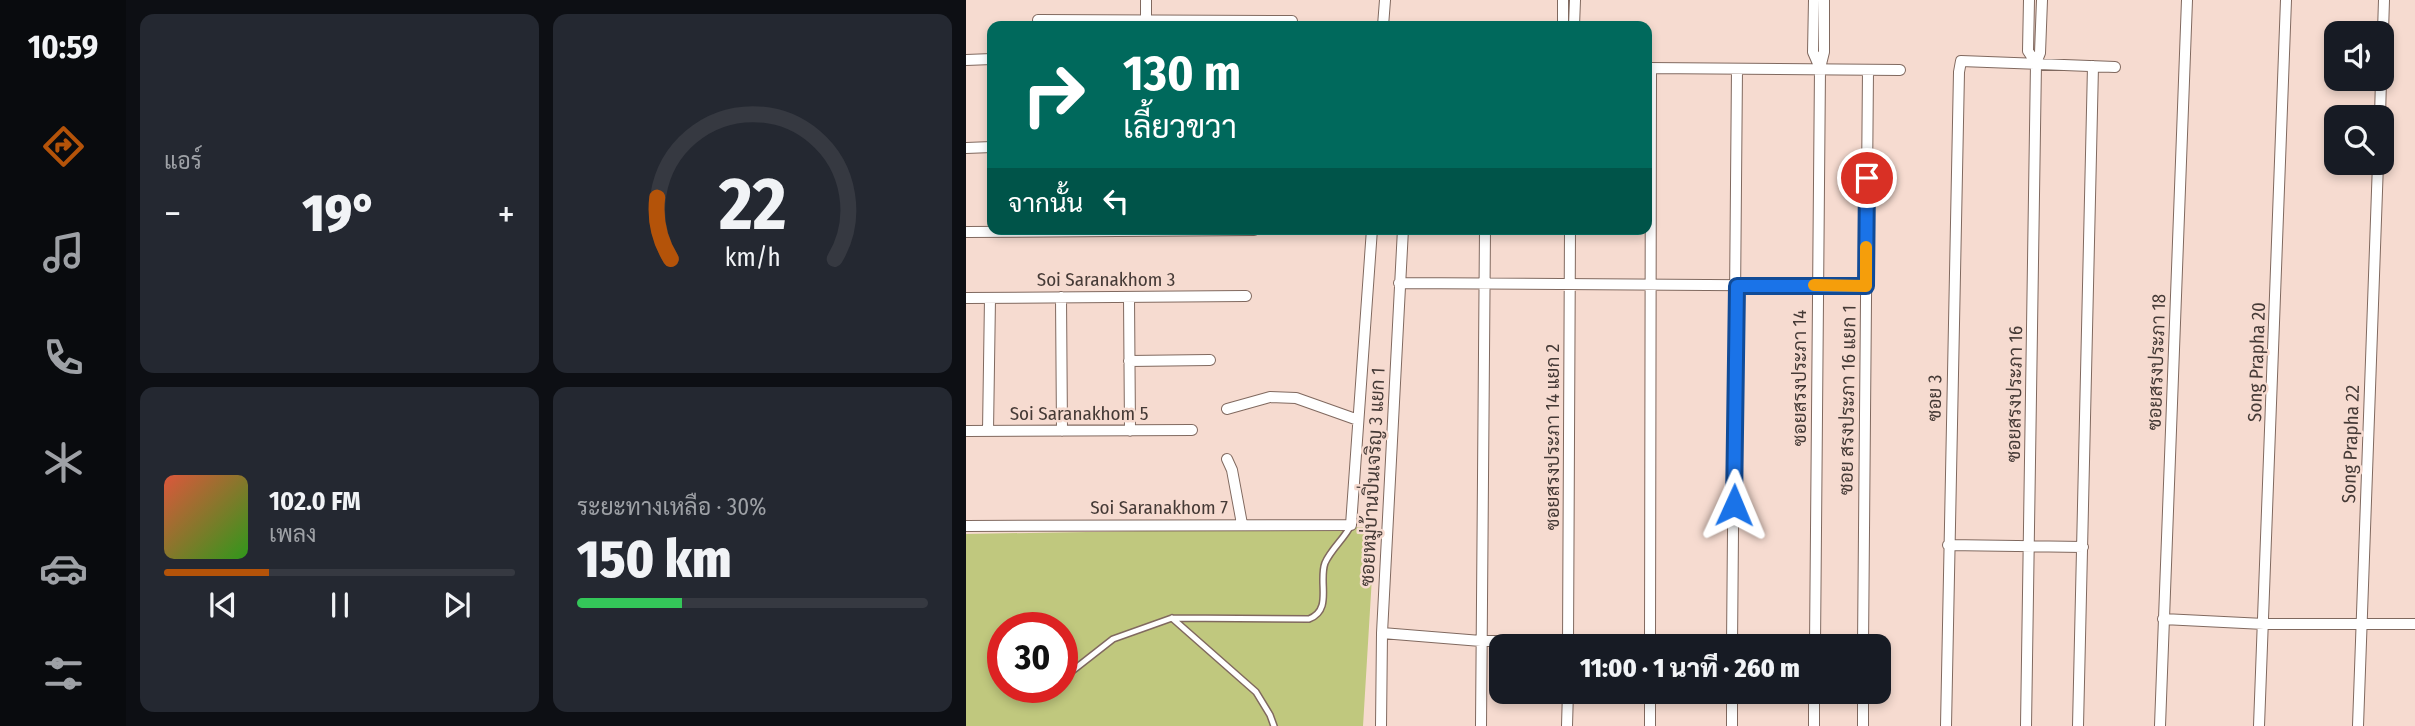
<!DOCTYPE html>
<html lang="th">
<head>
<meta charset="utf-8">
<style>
	body { margin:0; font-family:"Fira Sans Condensed",Sarabun,sans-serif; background:#242831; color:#f1f3f6; height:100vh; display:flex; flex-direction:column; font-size:26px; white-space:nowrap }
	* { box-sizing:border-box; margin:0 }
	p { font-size:23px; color:#9ea1a6 }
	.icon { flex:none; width:38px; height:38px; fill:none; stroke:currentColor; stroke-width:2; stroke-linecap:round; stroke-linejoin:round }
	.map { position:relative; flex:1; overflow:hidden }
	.drawer { display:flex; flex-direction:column; gap:14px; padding:14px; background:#0d0f14; width:840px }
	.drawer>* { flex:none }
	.banner { position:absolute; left:21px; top:21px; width:665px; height:214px; border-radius:14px; box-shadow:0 4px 10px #0003; background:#00695c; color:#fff; overflow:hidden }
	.tools { position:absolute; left:1358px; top:21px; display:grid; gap:14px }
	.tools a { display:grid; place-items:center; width:70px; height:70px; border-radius:14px; background:#171b24; box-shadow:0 4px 10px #0003; font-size:35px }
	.speed { position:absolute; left:21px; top:612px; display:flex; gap:14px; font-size:35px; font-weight:700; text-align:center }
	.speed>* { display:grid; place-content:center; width:91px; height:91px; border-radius:50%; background:#171b24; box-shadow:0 4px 10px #0003; line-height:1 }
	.speed .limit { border:10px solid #d22; background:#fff; color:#111 }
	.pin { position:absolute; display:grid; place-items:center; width:60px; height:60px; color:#fff; margin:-30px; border:4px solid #fff; border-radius:50%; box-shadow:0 2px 7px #0007 }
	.me { position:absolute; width:77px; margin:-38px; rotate:1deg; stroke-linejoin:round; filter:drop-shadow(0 0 5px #0008) }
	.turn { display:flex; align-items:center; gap:24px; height:147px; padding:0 21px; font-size:32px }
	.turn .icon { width:91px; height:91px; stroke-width:2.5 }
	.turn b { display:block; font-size:49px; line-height:60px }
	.then { display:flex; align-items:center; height:66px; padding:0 21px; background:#0003; gap:14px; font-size:26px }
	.big { font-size:52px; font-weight:800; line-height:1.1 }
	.drawer .card { flex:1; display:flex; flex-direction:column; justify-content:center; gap:10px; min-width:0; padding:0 24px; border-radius:14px; background:#242831 }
	.drawer .dial { align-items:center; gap:0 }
	.dial svg { height:182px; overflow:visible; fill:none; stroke:#363941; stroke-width:7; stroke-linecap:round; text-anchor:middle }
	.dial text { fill:#f1f3f6; stroke:none }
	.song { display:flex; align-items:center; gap:21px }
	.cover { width:84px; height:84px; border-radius:10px; background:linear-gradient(135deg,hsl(10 70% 55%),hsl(110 70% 35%)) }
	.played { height:7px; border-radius:4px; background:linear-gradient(90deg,#b45309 30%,#363941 30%) }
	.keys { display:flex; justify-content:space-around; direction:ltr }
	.heat { display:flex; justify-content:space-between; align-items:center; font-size:38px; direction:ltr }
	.charge { height:10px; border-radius:5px; background:linear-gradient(90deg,#34c759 30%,#363941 0) }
	.drawer .tiles { flex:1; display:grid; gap:14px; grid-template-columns:repeat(2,1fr) }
	.trip { position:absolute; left:523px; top:634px; width:402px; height:70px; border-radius:14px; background:#171b24; box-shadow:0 4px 10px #0003; font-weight:800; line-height:70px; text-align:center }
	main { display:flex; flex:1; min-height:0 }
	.dock { display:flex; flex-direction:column; width:126px; justify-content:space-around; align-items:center; background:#090b0e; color:#9ea1a6 }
	.dock .icon { width:49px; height:49px }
	.dock .current { color:#b45309 }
	.dock b { font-size:32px; color:#f1f3f6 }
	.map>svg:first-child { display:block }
</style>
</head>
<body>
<main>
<nav class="dock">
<b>10:59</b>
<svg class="icon current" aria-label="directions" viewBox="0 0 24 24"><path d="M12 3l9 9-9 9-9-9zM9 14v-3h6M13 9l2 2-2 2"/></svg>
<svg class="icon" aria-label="music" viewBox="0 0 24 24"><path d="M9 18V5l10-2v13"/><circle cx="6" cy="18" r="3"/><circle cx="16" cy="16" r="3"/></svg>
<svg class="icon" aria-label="phone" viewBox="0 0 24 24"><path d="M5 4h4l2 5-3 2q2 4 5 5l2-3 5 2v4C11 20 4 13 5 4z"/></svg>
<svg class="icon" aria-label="climate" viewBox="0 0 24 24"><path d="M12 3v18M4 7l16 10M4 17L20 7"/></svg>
<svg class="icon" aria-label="car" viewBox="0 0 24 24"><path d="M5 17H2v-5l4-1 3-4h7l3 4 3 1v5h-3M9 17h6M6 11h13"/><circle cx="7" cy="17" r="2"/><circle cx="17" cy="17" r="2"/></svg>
<svg class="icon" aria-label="filters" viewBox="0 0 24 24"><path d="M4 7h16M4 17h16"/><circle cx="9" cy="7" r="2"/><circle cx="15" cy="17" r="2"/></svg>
</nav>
<section class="drawer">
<div class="tiles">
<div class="card"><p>แอร์</p>
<div class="heat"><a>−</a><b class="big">19°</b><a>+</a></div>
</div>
<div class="card dial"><svg viewBox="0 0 100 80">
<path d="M14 69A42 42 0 1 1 86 69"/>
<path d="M14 69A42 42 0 0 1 8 42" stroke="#b45309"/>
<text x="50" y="56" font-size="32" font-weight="700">22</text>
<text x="50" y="72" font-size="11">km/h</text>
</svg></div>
<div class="card">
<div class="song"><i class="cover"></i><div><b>102.0 FM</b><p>เพลง</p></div></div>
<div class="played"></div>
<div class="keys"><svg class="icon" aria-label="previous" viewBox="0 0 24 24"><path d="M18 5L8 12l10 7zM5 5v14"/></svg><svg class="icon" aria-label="pause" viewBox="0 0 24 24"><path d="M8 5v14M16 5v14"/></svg><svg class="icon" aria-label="next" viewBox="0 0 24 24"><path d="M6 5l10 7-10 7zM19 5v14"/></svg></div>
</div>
<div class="card"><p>ระยะทางเหลือ · 30%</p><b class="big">150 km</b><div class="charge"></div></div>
</div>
</section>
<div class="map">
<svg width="1449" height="726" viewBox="0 0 1449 726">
	<rect width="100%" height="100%" fill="#f6dbd0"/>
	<path fill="#c0c87e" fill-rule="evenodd" d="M409,527L397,726H0V534ZM37,628H96V688H37Z"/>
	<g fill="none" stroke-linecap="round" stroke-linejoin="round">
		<defs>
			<path id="service" d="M206,618L290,692L304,715L308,726
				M101,675L147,639L206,618L343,619C367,610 352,582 359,563C365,549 379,538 385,525"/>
			<path id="minor" d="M848,0L847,52L854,68
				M1063,0L1062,51L1070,63
				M72,20L326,21
				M180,26V0
				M417,26L419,0
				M597,26V0
				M608,26L609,0
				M0,60L26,59
				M1416,63L1418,0
				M681,68L934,70
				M1414,117L1415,79
				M0,148L26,147
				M0,232L288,230
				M433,283L900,286
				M95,297L96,431
				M163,297L164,431
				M0,298L280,296
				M163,361L244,360
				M261,409L304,397L330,398L392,420
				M0,431L226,430
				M22,431L24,298
				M261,459L266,470L276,524
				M0,526L385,525L406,229
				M982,545L1117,547
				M1197,619L1298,624H1449
				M416,633L515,641L897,642
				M602,645L604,229
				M684,646L685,68
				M766,646L771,69
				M849,646L854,68L858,52V0
				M897,646L902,70
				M415,726L416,633L437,229
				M515,726L519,229
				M601,726L602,691
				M684,726V691
				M766,726V691
				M848,726V691
				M897,726V691
				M980,726L993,72L995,61L1149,67
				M1060,726L1070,63L1074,53L1076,0
				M1112,726L1127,66
				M1194,726L1221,0
				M1293,726L1320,0
				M1392,726L1412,163"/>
		</defs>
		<use href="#service" stroke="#80695f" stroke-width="8"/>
		<use href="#minor" stroke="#80695f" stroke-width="12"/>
		<use href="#service" stroke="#fff" stroke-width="5"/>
		<use href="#minor" stroke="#fff" stroke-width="10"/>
	</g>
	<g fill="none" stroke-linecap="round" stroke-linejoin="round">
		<defs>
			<path id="route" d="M768,505L771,286H900L901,178"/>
		</defs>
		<use href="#route" stroke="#114b97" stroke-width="18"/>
		<use href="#route" stroke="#1a73e8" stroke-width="12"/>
		<path stroke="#f59e0b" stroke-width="12" d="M848,285L900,286V247"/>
	</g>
	<g text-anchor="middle" stroke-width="5" stroke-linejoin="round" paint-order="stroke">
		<g font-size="19" fill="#453a36" stroke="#f6dbd0">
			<text x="140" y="286">Soi Saranakhom 3</text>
			<text transform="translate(1190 362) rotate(-88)" y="7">ซอยสรงประภา 18</text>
			<text transform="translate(1290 362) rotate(-88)" y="7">Song Prapha 20</text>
			<text transform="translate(833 378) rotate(-90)" y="7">ซอยสรงประภา 14</text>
			<text transform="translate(1048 394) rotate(-89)" y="7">ซอยสรงประภา 16</text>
			<text transform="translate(968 398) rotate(-89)" y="7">ซอย 3</text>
			<text transform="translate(881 400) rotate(-89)" y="7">ซอย สรงประภา 16 แยก 1</text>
			<text x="113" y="420">Soi Saranakhom 5</text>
			<text transform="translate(586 437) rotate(-90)" y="7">ซอยสรงประภา 14 แยก 2</text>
			<text transform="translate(1384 444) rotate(-88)" y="7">Song Prapha 22</text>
			<text transform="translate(406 477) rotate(-87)" y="7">ซอยหมู่บ้านปิ่นเจริญ 3 แยก 1</text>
			<text x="193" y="514">Soi Saranakhom 7</text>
		</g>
	</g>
</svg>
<div class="tools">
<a><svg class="icon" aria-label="sound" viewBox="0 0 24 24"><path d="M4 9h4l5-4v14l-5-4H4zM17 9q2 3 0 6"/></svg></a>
<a><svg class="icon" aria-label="search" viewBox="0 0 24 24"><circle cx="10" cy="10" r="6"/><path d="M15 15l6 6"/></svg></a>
</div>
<div class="speed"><div class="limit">30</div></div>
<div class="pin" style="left:901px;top:178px;background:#d93025"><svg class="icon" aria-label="arrive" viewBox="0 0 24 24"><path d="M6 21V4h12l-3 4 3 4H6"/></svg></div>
<svg class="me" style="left:768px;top:505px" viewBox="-20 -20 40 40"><path d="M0-17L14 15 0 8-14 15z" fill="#1a73e8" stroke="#fff" stroke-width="4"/></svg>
<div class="trip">11:00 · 1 นาที · 260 m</div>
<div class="banner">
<div class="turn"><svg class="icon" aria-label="right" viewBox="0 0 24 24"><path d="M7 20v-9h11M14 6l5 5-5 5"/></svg><div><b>130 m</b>เลี้ยวขวา</div></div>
<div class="then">จากนั้น<svg class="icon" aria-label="left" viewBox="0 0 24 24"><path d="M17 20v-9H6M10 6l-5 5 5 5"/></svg></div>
</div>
</div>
</main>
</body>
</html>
